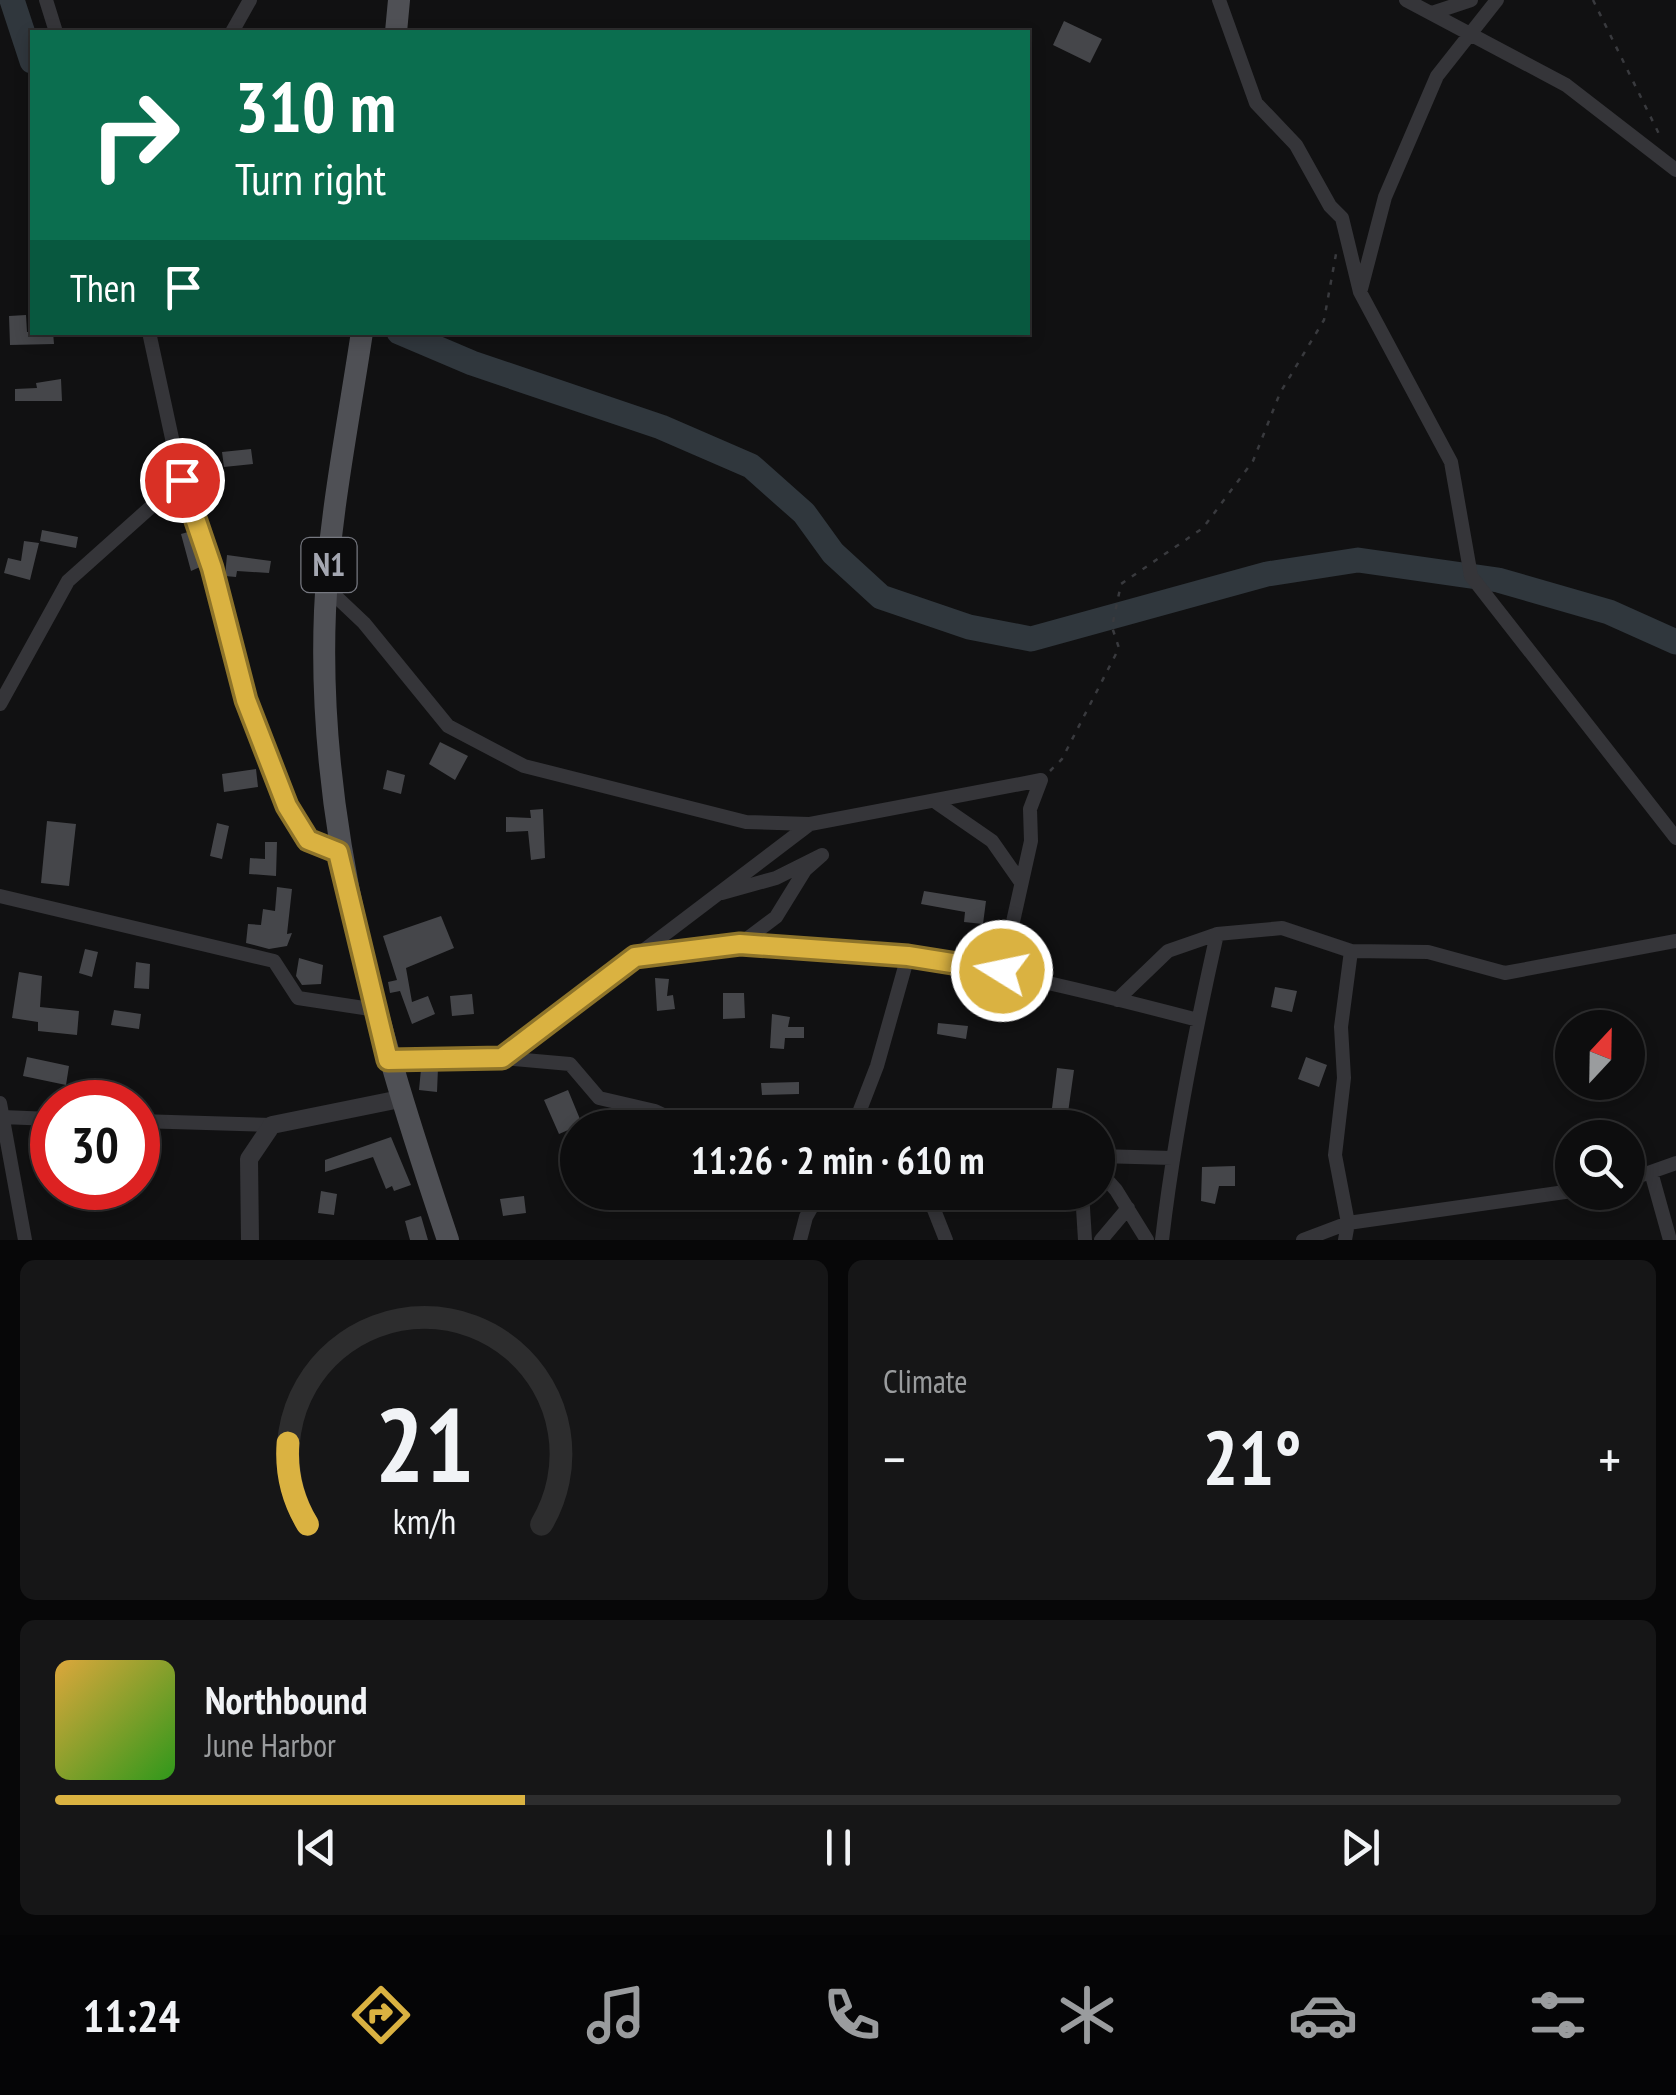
<!DOCTYPE html>
<html lang="en">
<head>
<meta charset="utf-8">
<style>
	body { margin:0; font-family:"PT Sans Narrow",sans-serif; background:#161617; color:#f1f3f6; height:100vh; display:flex; flex-direction:column; font-size:38px; white-space:nowrap }
	* { box-sizing:border-box; margin:0 }
	p { font-size:32px; color:#9a9c9e }
	.icon { flex:none; width:55px; height:55px; fill:none; stroke:currentColor; stroke-width:2; stroke-linecap:round; stroke-linejoin:round }
	.map { position:relative; height:1240px; overflow:hidden }
	.panel { display:flex; flex-direction:column; gap:20px; padding:20px; background:#070708; flex:1 }
	.panel>* { flex:none }
	.guide { position:absolute; left:30px; top:30px; width:1000px; height:305px; border-radius:0px; box-shadow:0 5px 15px #0003,0 0 0 2px #2d2d2e; background:#0b6e4f; color:#fff; overflow:hidden }
	.needle { width:65px; rotate:22deg }
	.buttons { position:absolute; left:1555px; top:1010px; display:grid; gap:20px }
	.buttons a { display:grid; place-items:center; width:90px; height:90px; border-radius:50%; background:#0d0d0e; box-shadow:0 5px 15px #0003,0 0 0 2px #2d2d2e; font-size:50px }
	.speed { position:absolute; left:30px; top:1080px; display:flex; gap:20px; font-size:50px; font-weight:700; text-align:center }
	.speed>* { display:grid; place-content:center; width:130px; height:130px; border-radius:50%; background:#0d0d0e; box-shadow:0 5px 15px #0003,0 0 0 2px #2d2d2e; line-height:1 }
	.speed .limit { border:15px solid #d22; background:#fff; color:#111 }
	.pin { position:absolute; display:grid; place-items:center; width:85px; height:85px; color:#fff; margin:-42px; border:5px solid #fff; border-radius:50%; box-shadow:0 2px 10px #0007 }
	.me { position:absolute; width:110px; margin:-55px; rotate:280deg; stroke-linejoin:round; filter:drop-shadow(0 0 8px #0008) }
	.turn { display:flex; align-items:center; gap:35px; height:210px; padding:0 40px; font-size:45px }
	.turn .icon { width:130px; height:130px; stroke-width:2.5 }
	.turn b { display:block; font-size:70px; line-height:85px }
	.then { display:flex; align-items:center; height:95px; padding:0 40px; background:#0003; gap:20px; font-size:38px }
	.big { font-size:75px; font-weight:800; line-height:1.1 }
	.panel .card { flex:1; display:flex; flex-direction:column; justify-content:center; gap:15px; min-width:0; padding:0 35px; border-radius:15px; background:#161617 }
	.panel .dial { align-items:center; gap:0 }
	.dial svg { height:260px; overflow:visible; fill:none; stroke:#2d2d2e; stroke-width:7; stroke-linecap:round; text-anchor:middle }
	.dial text { fill:#f1f3f6; stroke:none }
	.song { display:flex; align-items:center; gap:30px }
	.cover { width:120px; height:120px; border-radius:15px; background:linear-gradient(135deg,hsl(40 70% 55%),hsl(110 70% 35%)) }
	.played { height:10px; border-radius:5px; background:linear-gradient(90deg,#dab241 30%,#2d2d2e 30%) }
	.keys { display:flex; justify-content:space-around; direction:ltr }
	.heat { display:flex; justify-content:space-between; align-items:center; font-size:55px; direction:ltr }
	.panel .tiles { flex:1; display:grid; gap:20px; grid-template-columns:1fr 1fr }
	.card:last-child { grid-column:span 2 }
	.trip { position:absolute; left:560px; top:1110px; width:555px; height:100px; border-radius:50px; background:#0d0d0e; box-shadow:0 5px 15px #0003,0 0 0 2px #2d2d2e; font-weight:800; line-height:100px; text-align:center }
	.dock { display:flex; height:160px; justify-content:space-around; align-items:center; background:#050506; color:#9a9c9e }
	.dock .icon { width:70px; height:70px }
	.dock .active { color:#dab241 }
	.dock b { font-size:45px; color:#f1f3f6 }
	.map>svg:first-child { display:block }
</style>
</head>
<body>
<div class="map">
<svg width="1676" height="1240" viewBox="0 0 1676 1240">
	<rect width="100%" height="100%" fill="#111112"/>
	<g fill="none" stroke-linecap="round" stroke-linejoin="round">
		<path stroke="#30373d" stroke-width="25" d="M12,0L32,61
			M399,332L472,363L661,427L751,466L804,513L833,553L881,597L969,627L1031,639L1267,574L1358,560L1498,580L1609,612L1676,642"/>
	</g>
	<path fill="#45464a" d="M1064,21L1102,39L1090,63L1053,45Z
		M26,315L27,332H53L54,344L10,345L9,316Z
		M61,379L62,401H15V389L37,388L36,383Z
		M251,449L253,464L224,467L222,452Z
		M42,530L78,537L76,548L40,541Z
		M188,532L200,567L191,571L181,534Z
		M24,541L39,543L30,580L4,573L8,558L21,561Z
		M227,555L271,561L269,573L237,571L236,577L225,576Z
		M440,742L468,756L455,780L429,764Z
		M256,769L258,787L224,792L222,774Z
		M387,770L405,775L401,794L383,789Z
		M543,809L545,858L531,860L528,831L506,832V817L531,818L530,810Z
		M47,821L76,824L69,886L41,883Z
		M217,823L229,826L222,859L210,856Z
		M265,842H277L276,876L249,874L250,858L265,859Z
		M277,887L292,889L287,934L292,933L287,946L269,949L246,943L248,924L261,925L263,909L275,911Z
		M924,891L986,901L983,924L964,922L965,912L921,904Z
		M441,916L454,948L406,968L412,1002L428,996L435,1014L412,1024L400,991L390,993L388,982L397,980L383,936Z
		M85,949L98,952L92,977L79,973Z
		M299,958L323,965L321,984L302,985L296,976Z
		M136,962L150,964L149,989L134,988Z
		M19,972L42,976L40,1007L79,1011L77,1035L38,1031V1022L12,1018Z
		M655,978L669,979L667,996L673,995L675,1009L657,1011Z
		M1275,987L1297,991L1292,1012L1271,1007Z
		M723,993H744L745,1018L723,1019Z
		M472,994L474,1014L452,1016L450,996Z
		M114,1010L141,1014L139,1029L111,1025Z
		M772,1014L790,1017L788,1027H804V1038H785L784,1049L770,1048Z
		M938,1023L968,1026L966,1039L937,1034Z
		M27,1057L69,1066L66,1085L23,1076Z
		M1306,1057L1327,1065L1319,1087L1298,1079Z
		M438,1068L437,1092L419,1090L421,1069Z
		M1057,1068L1074,1070L1066,1127L1050,1124Z
		M799,1082V1094L762,1095L761,1083Z
		M568,1090L582,1124L559,1134L544,1100Z
		M391,1137L411,1185L394,1191L392,1186L386,1189L373,1157L325,1172V1160Z
		M1235,1166V1186H1219L1215,1204L1201,1201L1202,1167Z
		M321,1191L337,1194L334,1215L318,1213Z
		M524,1196L526,1213L503,1216L500,1199Z
		M421,1216L428,1240H410L405,1221Z"/>
	<g fill="none" stroke-linecap="round" stroke-linejoin="round">
		<path stroke="#393a3e" stroke-width="2.5" stroke-dasharray="5 8" stroke-linecap="butt" d="M1593,0L1661,138
			M1050,771L1062,759L1119,648L1112,627L1121,584L1203,528L1253,461L1280,393L1324,320L1336,254"/>
		<path stroke="#353539" stroke-width="14" d="M46,0L56,32
			M1219,0L1256,103L1296,145L1330,206L1342,218L1360,292L1451,462L1471,576L1676,838
			M1406,0L1566,85L1676,170
			M1432,13L1471,0
			M232,32L250,0
			M1361,289L1385,197L1437,76L1497,0
			M149,332L181,480L212,568L246,700L287,806L308,840L339,852
			M327,588L364,623L448,726L524,766L746,822L809,824
			M0,704L68,581L181,480
			M937,803L992,841L1020,881
			M722,893L776,878L822,855L805,870L776,917L740,944
			M0,896L274,961L298,998L377,1010
			M1351,951L1428,952L1505,973L1676,941
			M636,957C670,953 706,945 741,944C897,943 1049,981 1198,1020
			M1002,971L1031,841L1030,809L1041,780
			M1117,1000L1168,951L1217,934L1282,928L1351,951L1341,1027L1344,1078L1335,1155L1348,1223L1345,1240
			M502,1058L810,824L1041,780
			M388,1060L479,1056L570,1064L599,1098L655,1111L691,1128
			M0,1103L25,1240
			M2,1117L52,1119
			M138,1121L272,1125
			M853,1128L877,1066L908,956
			M1098,1156L1172,1158
			M1098,1170L1116,1190L1147,1240
			M1651,1172L1670,1240
			M1628,1180L1676,1163
			M858,1192H870
			M927,1192L946,1240
			M1082,1192L1085,1240
			M800,1240L806,1217L820,1192
			M1101,1240L1128,1208
			M1162,1240C1174,1136 1194,1036 1217,934
			M1303,1240L1348,1223L1572,1191"/>
		<path stroke="#353539" stroke-width="18" d="M250,1240L249,1159L272,1125L400,1099"/>
		<path stroke="#4f5055" stroke-width="22" d="M396,32L399,0
			M362,332C348,425 329,518 325,611C316,830 379,1035 448,1240"/>
	</g>
	<g fill="none" stroke-linecap="round" stroke-linejoin="round">
		<defs>
			<path id="route" d="M182,480L212,568L246,700L287,806L308,840L338,852L388,1060L502,1058L635,957L740,944L908,956L1002,971"/>
		</defs>
		<use href="#route" stroke="#8e742a" stroke-width="25"/>
		<use href="#route" stroke="#dab241" stroke-width="18"/>
	</g>
	<g text-anchor="middle" stroke-width="10" stroke-linejoin="round" paint-order="stroke">
		<rect fill="#0c0c0d" stroke="#767880" stroke-width="2.5" x="301.5" y="538" width="55" height="54" rx="8"/>
		<g font-size="32" font-weight="bold" fill="#a4a7b1">
			<text x="329" y="576">N1</text>
		</g>
	</g>
</svg>
<div class="buttons">
<a><svg class="needle" viewBox="-14 -14 28 28"><path d="M0-13l5 13h-10z" fill="#e53935"/><path d="M0 13l5-13h-10z" fill="#9a9c9e"/></svg></a>
<a><svg class="icon" aria-label="search" viewBox="0 0 24 24"><circle cx="10" cy="10" r="6"/><path d="M15 15l6 6"/></svg></a>
</div>
<div class="speed"><div class="limit">30</div></div>
<div class="pin" style="left:182px;top:480px;background:#d93025"><svg class="icon" aria-label="arrive" viewBox="0 0 24 24"><path d="M6 21V4h12l-3 4 3 4H6"/></svg></div>
<svg class="me" style="left:1002px;top:971px" viewBox="-20 -20 40 40"><circle r="17" fill="#dab241" stroke="#fff" stroke-width="3"/><path d="M0-11L8 9 0 5-8 9z" fill="#fff"/></svg>
<div class="trip">11:26 · 2 min · 610 m</div>
<div class="guide">
<div class="turn"><svg class="icon" aria-label="right" viewBox="0 0 24 24"><path d="M7 20v-9h11M14 6l5 5-5 5"/></svg><div><b>310 m</b>Turn right</div></div>
<div class="then">Then<svg class="icon" aria-label="arrive" viewBox="0 0 24 24"><path d="M6 21V4h12l-3 4 3 4H6"/></svg></div>
</div>
</div>
<section class="panel">
<div class="tiles">
<div class="card dial"><svg viewBox="0 0 100 80">
<path d="M14 69A42 42 0 1 1 86 69"/>
<path d="M14 69A42 42 0 0 1 8 44" stroke="#dab241"/>
<text x="50" y="56" font-size="32" font-weight="700">21</text>
<text x="50" y="72" font-size="11">km/h</text>
</svg></div>
<div class="card"><p>Climate</p>
<div class="heat"><a>−</a><b class="big">21°</b><a>+</a></div>
</div>
<div class="card">
<div class="song"><i class="cover"></i><div><b>Northbound</b><p>June Harbor</p></div></div>
<div class="played"></div>
<div class="keys"><svg class="icon" aria-label="previous" viewBox="0 0 24 24"><path d="M18 5L8 12l10 7zM5 5v14"/></svg><svg class="icon" aria-label="pause" viewBox="0 0 24 24"><path d="M8 5v14M16 5v14"/></svg><svg class="icon" aria-label="next" viewBox="0 0 24 24"><path d="M6 5l10 7-10 7zM19 5v14"/></svg></div>
</div>
</div>
</section>
<nav class="dock">
<b>11:24</b>
<svg class="icon active" aria-label="directions" viewBox="0 0 24 24"><path d="M12 3l9 9-9 9-9-9zM9 14v-3h6M13 9l2 2-2 2"/></svg>
<svg class="icon" aria-label="music" viewBox="0 0 24 24"><path d="M9 18V5l10-2v13"/><circle cx="6" cy="18" r="3"/><circle cx="16" cy="16" r="3"/></svg>
<svg class="icon" aria-label="phone" viewBox="0 0 24 24"><path d="M5 4h4l2 5-3 2q2 4 5 5l2-3 5 2v4C11 20 4 13 5 4z"/></svg>
<svg class="icon" aria-label="climate" viewBox="0 0 24 24"><path d="M12 3v18M4 7l16 10M4 17L20 7"/></svg>
<svg class="icon" aria-label="car" viewBox="0 0 24 24"><path d="M5 17H2v-5l4-1 3-4h7l3 4 3 1v5h-3M9 17h6M6 11h13"/><circle cx="7" cy="17" r="2"/><circle cx="17" cy="17" r="2"/></svg>
<svg class="icon" aria-label="filters" viewBox="0 0 24 24"><path d="M4 7h16M4 17h16"/><circle cx="9" cy="7" r="2"/><circle cx="15" cy="17" r="2"/></svg>
</nav>
</body>
</html>
